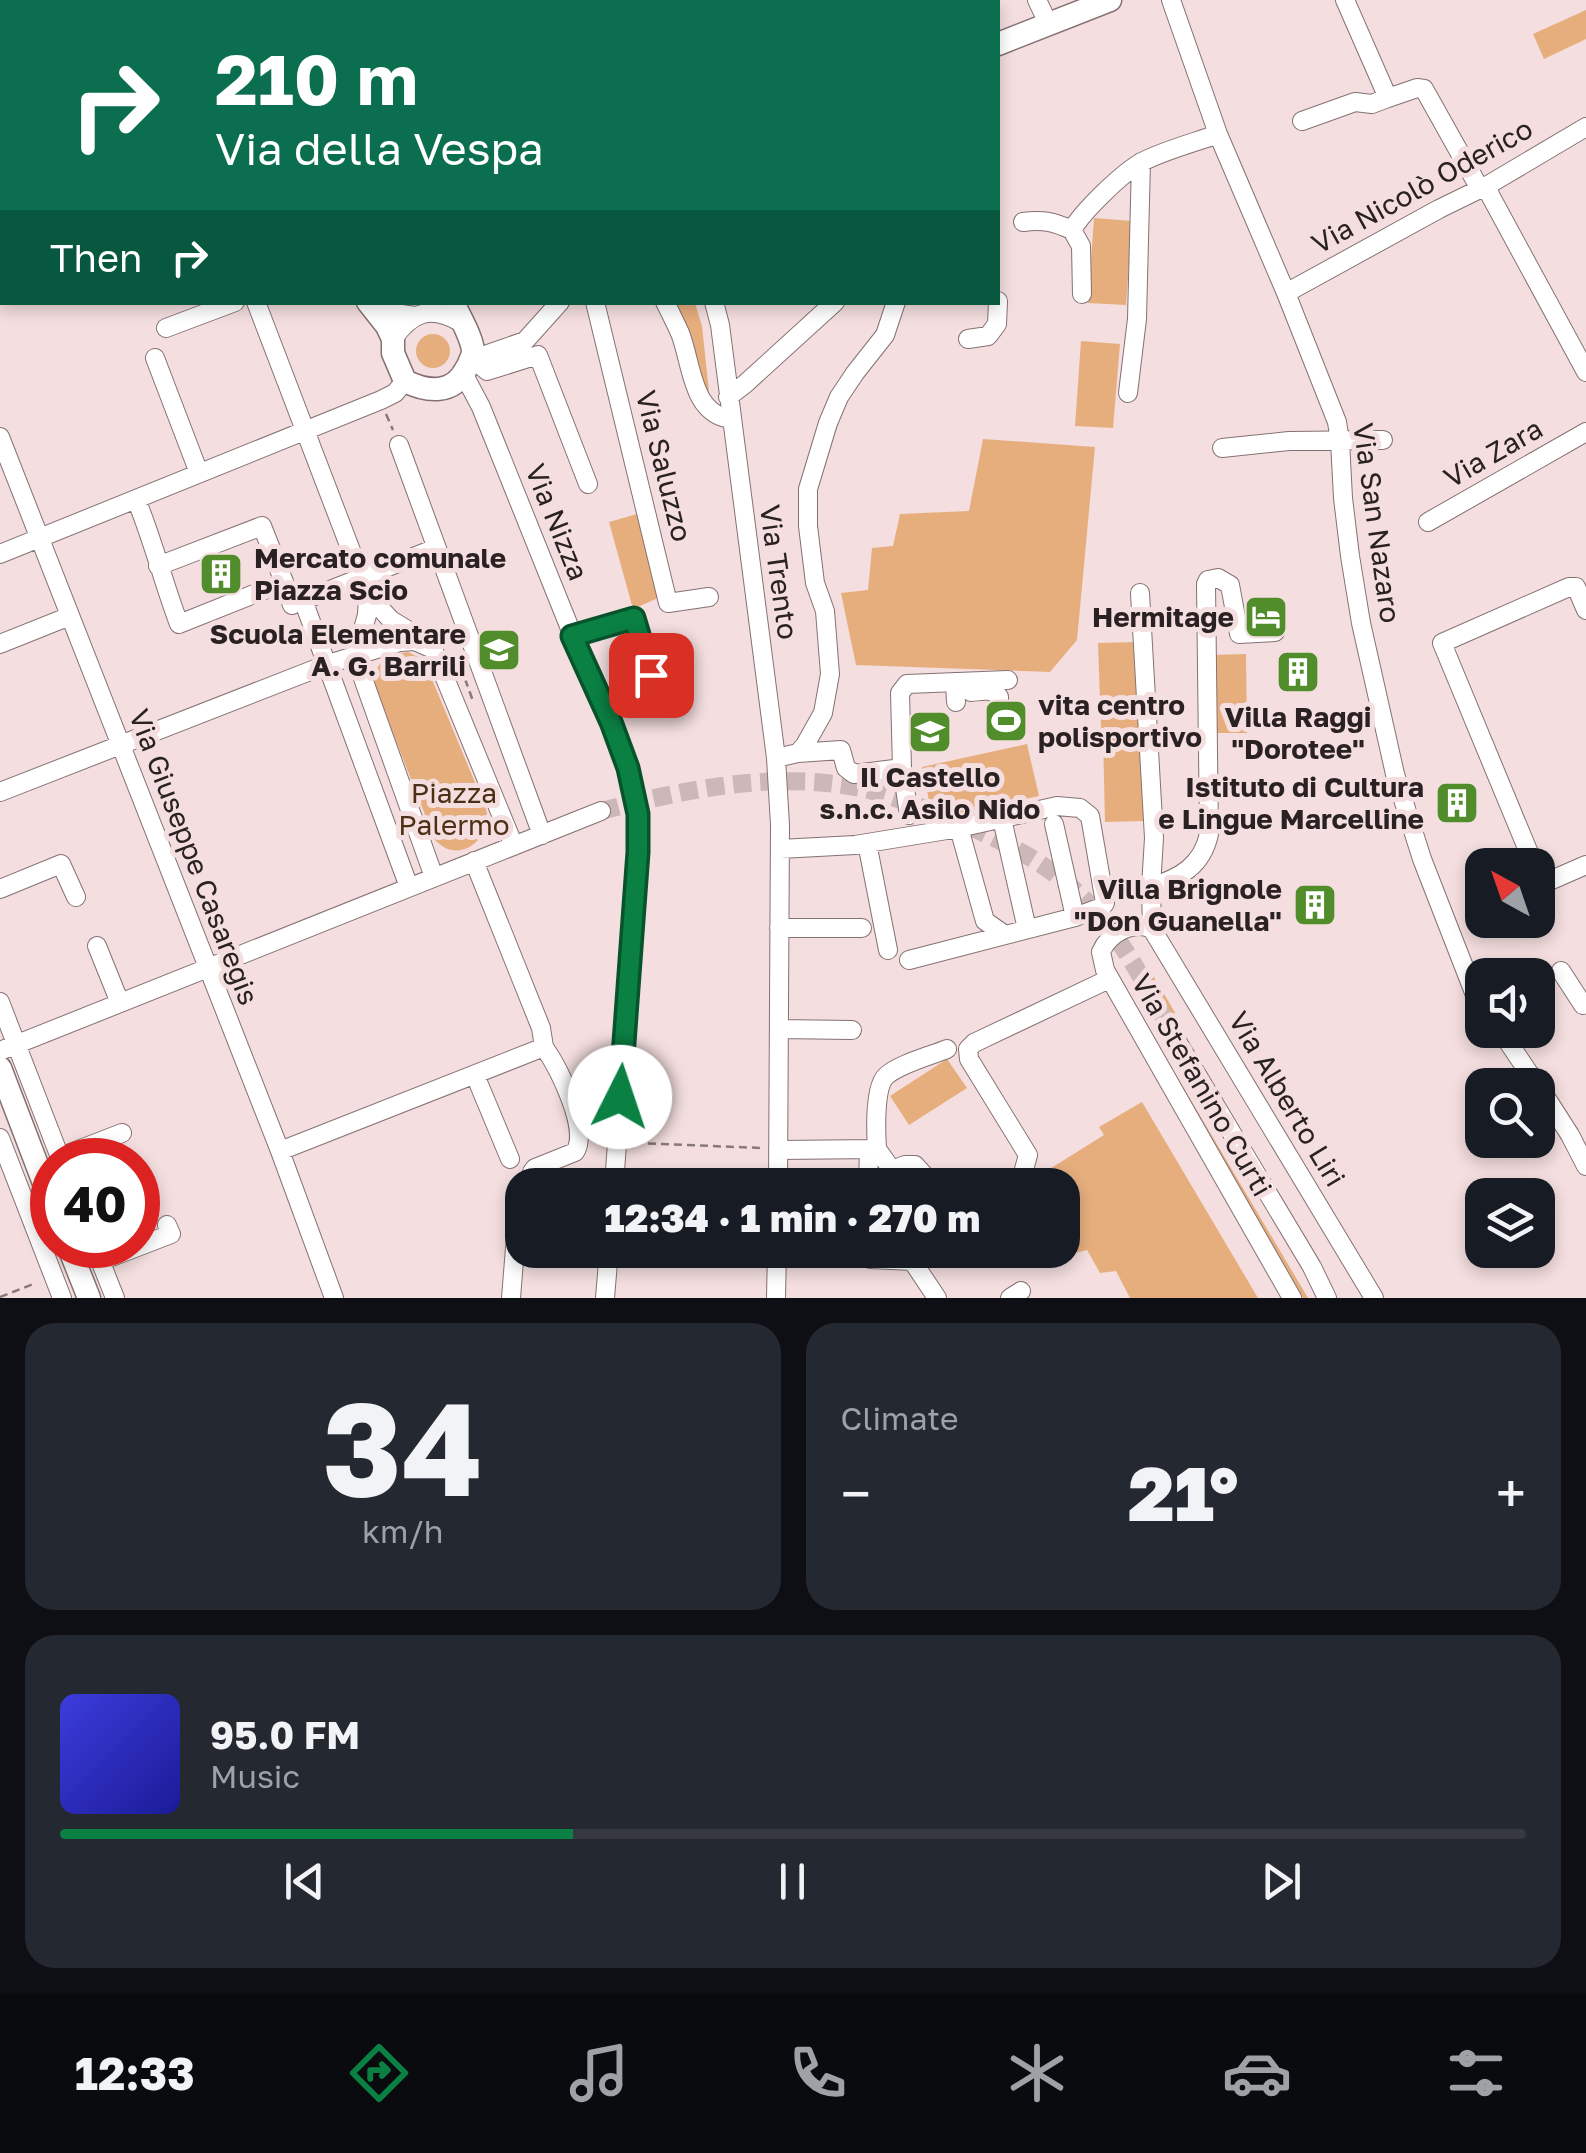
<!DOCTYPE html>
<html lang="en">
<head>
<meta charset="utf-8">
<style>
	body { margin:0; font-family:"Golos Text",sans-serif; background:#242831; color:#f1f3f6; height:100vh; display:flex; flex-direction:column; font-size:38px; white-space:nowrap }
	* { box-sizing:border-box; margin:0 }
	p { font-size:32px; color:#9ea1a6 }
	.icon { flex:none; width:55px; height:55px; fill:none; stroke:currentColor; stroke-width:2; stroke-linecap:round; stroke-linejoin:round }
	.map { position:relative; height:1298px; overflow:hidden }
	.details { display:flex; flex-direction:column; gap:25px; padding:25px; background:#0d0f14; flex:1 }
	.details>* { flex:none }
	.hud { position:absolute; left:0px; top:0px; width:1000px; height:305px; box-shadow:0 5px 15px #0003; background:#0b6e4f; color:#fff; overflow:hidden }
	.needle { width:65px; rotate:320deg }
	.controls { position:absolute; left:1465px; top:848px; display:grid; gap:20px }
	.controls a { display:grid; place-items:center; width:90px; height:90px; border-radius:20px; background:#171b24; box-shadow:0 5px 15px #0003; font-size:50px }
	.speed { position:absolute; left:30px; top:1138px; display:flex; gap:20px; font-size:50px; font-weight:700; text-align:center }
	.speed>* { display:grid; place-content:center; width:130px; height:130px; border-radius:50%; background:#171b24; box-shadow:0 5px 15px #0003; line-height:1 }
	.speed .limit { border:15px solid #d22; background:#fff; color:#111 }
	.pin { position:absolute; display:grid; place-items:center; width:85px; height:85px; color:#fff; margin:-42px; border-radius:20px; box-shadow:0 5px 15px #0006 }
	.me { position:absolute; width:110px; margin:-55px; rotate:4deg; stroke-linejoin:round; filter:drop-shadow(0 0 8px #0008) }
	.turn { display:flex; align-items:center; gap:35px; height:210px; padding:0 50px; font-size:45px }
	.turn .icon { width:130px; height:130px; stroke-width:2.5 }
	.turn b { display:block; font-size:70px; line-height:85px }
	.then { display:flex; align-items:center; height:95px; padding:0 50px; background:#0003; gap:20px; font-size:38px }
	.big { font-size:75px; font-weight:800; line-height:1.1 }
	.details .tile { flex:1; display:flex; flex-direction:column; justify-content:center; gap:15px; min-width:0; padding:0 35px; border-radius:30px; background:#242831 }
	.details .dial { align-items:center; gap:0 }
	.dial b { font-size:130px; line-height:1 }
	.song { display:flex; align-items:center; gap:30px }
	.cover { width:120px; height:120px; border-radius:15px; background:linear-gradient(135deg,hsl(240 70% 55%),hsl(240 70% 35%)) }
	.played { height:10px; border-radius:5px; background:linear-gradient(90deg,#0b8043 35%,#363941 35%) }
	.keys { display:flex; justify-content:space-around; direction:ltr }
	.heat { display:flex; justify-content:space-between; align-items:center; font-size:55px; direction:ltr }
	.details .tiles { flex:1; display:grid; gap:25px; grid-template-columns:1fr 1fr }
	.tile:last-child { grid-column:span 2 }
	.trip { position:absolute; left:505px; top:1168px; width:575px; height:100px; border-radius:30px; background:#171b24; box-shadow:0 5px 15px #0003; font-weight:800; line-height:100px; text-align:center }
	.tabs { display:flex; height:160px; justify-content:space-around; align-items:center; background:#090b0e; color:#9ea1a6 }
	.tabs .icon { width:70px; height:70px }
	.tabs .current { color:#0b8043 }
	.tabs b { font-size:45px; color:#f1f3f6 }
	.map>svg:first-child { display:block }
</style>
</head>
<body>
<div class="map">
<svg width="1586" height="1298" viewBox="0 0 1586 1298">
	<rect width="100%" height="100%" fill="#f4dedf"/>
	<path fill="#e7ae7d" d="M567,0H929L930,2H567Z
		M1586,10V39L1544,59L1533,34Z
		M1094,218L1132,221L1126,305L1088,303Z
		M671,303H695L702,326L709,391L703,392Z
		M416 351a17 17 0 1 1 34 0a17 17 0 1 1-34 0Z
		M1081,341L1120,344L1113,428L1075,426Z
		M983,439L1095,447L1077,640L1050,672L856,665L841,593L868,590L872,548L893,546L900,514L969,511Z
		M637,514L658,598L633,609L609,522Z
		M1137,642L1140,728L1101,729L1098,643Z
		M408,652L418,657L426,665L486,809C492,830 472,857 448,849C444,848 438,843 435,840L372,680C377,661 390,654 408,652Z
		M1246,654L1247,733H1212V655Z
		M1142,735L1144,821L1105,822L1103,736Z
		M1027,744L1039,796L933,819L922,767Z
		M1154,977L1177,1016L1160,1025L1138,987Z
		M1157,1043L1308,1298H1303L1155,1046Z
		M947,1059L967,1088L909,1125L890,1096Z
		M1142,1102L1258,1298H1130L1116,1271L1100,1273L1087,1250L1051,1259L1046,1250H1062V1185H1024L1104,1135L1099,1127Z"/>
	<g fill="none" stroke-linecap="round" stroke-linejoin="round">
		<path stroke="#ccb8b9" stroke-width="18" stroke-dasharray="18 9" stroke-linecap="butt" d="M601,811C687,789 777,770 865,789C897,797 928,810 959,822C1006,842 1051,865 1087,902C1126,942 1151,996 1178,1043"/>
		<defs>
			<path id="minor" d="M134,0L135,2
				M941,0L942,2
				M1037,0L1048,23
				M1171,0L1218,134L1286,293L1337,422L1340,441L1343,498L1350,556L1361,623L1395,774L1422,859L1475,995L1482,1005
				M1345,0L1388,98L1417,88L1424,89L1480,189
				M227,2V0
				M860,2L862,0
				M1302,121L1355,102L1372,104L1388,98
				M0,125L2,124
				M1488,185L1490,195L1586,372
				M1023,222C1043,219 1054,222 1072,230
				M1286,293L1439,209L1488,185L1586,127
				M1082,294L1081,246L1072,230C1082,212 1123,172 1142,162C1162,151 1196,142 1218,134
				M256,302L368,595L367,615L355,656L434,877
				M378,302L401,314L415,316
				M595,302L668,603L709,597
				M665,302C670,312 675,322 680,333C692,363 691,414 731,419
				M714,302L720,325L776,758L780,825L778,1185
				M166,328L235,302
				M393,339C412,312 430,305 460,322
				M968,339L988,336L997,324L998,301
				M473,356L485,355L525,341L560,302
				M155,358L199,473
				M472,358L487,371L538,355L588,484
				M464,375L481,407L573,636L623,750L637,814L638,852L614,1185
				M1128,393L1137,319L1141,162
				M728,397L745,384L835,302
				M0,437L280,1151L334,1298
				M399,445L542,835
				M1222,448L1289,441L1383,440
				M136,499C153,540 163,582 179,624L284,582L292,605L436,548
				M1428,522L1586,432
				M0,554L381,400L395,393L405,381
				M158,566L262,526L284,582
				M1140,593L1154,838L1151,887
				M368,595L391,620L424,640L433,649L514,846
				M303,600L409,887
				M573,636L635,617L659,704
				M0,644L70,616
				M955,682L956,702
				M971,692C982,691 992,688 999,697V712
				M798,753L841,750L846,768L854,774L902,768L900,693L907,684L1008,680
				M776,758L798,753L805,745L823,713L830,674L825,611L815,583L808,526V489L828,423L839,397L855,373L885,335L896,302
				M902,768L909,815
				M0,792L328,664L400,642L415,641L433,649
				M1002,819L1027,929
				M959,828L985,921L1005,935
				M867,843L888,950
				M780,849L855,845L959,828L1057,806L1080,808L1090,816L1105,903L1102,907L1075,917L1054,824
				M1534,865L1442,643L1569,587H1576L1586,610
				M1538,874L1543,881L1547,882L1586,865
				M0,889L61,864L76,897
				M779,928H862
				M1152,929L1151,887C1180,878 1202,866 1209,834L1206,584L1208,580L1218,578L1230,585L1239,634L1275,632
				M1152,929C1133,920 1109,933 1101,952L1105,970L1292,1298
				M1152,929L1374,1298
				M97,946L120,1003
				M909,960L1075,917
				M1561,971L1583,1005
				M0,1002L61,1160
				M779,1029L852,1030
				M1500,1030L1537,1085
				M1178,1043L1312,1267L1327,1298
				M0,1051L601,811
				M475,1075L510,1159
				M1538,1085L1570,1135L1586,1166
				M0,1138L62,1298
				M877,1149C876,1133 874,1087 886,1076C899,1064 930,1056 947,1049
				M778,1150L877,1149L892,1170V1185
				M280,1151L544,1047L541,1028L474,861
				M60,1157L122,1133
				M892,1170L905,1165H915L933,1185
				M531,1185L532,1172L535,1168L575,1152C590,1129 558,1067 544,1047
				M868,1185L869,1149
				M1007,1185L1023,1173L1028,1155L969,1059L968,1049L974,1043L1109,979
				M94,1245L115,1298
				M866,1250L867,1257L870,1259L913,1261
				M905,1250L937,1298
				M101,1261L171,1234L167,1225
				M511,1298L515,1248L522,1239
				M605,1298L609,1250
				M776,1298L777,1250
				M1010,1298L1021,1291"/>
			<path id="major" d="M336,0L337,2
				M479,0L481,2
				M998,44L1110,0
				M0,220L2,219
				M368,302L387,326L393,339V353L405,381C427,392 453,395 466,369C468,367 472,356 473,354C474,340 459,316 453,302
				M0,1068L52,1204
				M68,1245L89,1298"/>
		</defs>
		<use href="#minor" stroke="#857172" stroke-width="20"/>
		<use href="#major" stroke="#857172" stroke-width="25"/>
		<path stroke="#88797a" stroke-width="2.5" stroke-dasharray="8 5" stroke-linecap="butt" d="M654,0V2
			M662,0L663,2
			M765,0L766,2
			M779,0L780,2
			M708,2L715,0
			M730,2H734
			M746,2L752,0
			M386,414L393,430
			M465,679L473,701
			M635,1143L762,1148
			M542,1250L590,1254
			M0,1297L36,1283"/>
		<use href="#minor" stroke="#fff" stroke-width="18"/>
		<use href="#major" stroke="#fff" stroke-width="22"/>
	</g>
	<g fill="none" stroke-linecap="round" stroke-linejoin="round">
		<defs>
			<path id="route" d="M620,1097L638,852V814L628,768L611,722L572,636L634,618L651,675"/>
		</defs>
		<use href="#route" stroke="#07532c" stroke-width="25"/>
		<use href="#route" stroke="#0b8043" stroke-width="18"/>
	</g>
	<defs>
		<symbol id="building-square" viewBox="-11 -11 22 22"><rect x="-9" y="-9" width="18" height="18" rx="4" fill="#518d2b" stroke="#f4dedf"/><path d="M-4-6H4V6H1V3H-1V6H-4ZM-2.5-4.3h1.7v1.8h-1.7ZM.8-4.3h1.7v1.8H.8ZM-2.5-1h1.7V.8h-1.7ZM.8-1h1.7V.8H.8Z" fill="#fff"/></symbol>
		<symbol id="hotel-square" viewBox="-11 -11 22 22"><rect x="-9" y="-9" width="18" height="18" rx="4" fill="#518d2b" stroke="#f4dedf"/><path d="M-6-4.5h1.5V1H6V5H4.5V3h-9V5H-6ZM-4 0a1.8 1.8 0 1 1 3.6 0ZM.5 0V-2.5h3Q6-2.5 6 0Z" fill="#fff"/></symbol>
		<symbol id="school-square" viewBox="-11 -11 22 22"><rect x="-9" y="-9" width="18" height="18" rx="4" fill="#518d2b" stroke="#f4dedf"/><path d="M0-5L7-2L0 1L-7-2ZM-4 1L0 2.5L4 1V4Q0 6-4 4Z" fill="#fff"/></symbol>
		<symbol id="stadium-square" viewBox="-11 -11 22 22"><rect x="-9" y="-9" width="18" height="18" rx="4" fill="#518d2b" stroke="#f4dedf"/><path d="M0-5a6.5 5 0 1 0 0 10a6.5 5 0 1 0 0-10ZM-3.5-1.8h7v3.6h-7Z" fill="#fff"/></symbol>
	</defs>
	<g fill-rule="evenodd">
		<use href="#building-square" x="196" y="549" width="50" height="50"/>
		<use href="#hotel-square" x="1241" y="592" width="50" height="50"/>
		<use href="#school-square" x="474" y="625" width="50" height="50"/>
		<use href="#building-square" x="1273" y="647" width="50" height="50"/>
		<use href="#stadium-square" x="981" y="696" width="50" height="50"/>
		<use href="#school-square" x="905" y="707" width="50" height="50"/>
		<use href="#building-square" x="1432" y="778" width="50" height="50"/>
		<use href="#building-square" x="1290" y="880" width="50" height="50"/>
	</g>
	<g text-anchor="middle" stroke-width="10" stroke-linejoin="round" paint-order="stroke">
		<g font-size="28" fill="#2a2222" stroke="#f4dedf">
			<text transform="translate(1422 186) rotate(-29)" y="10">Via Nicolò Oderico</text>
			<text transform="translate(1493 453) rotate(-30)" y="10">Via Zara</text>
			<text transform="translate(664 466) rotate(76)" y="10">Via Saluzzo</text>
			<text transform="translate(557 522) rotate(68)" y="10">Via Nizza</text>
			<text transform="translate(1377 523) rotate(82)" y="10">Via San Nazaro</text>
			<text transform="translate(779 572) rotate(82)" y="10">Via Trento</text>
			<text transform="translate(194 857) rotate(69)" y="10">Via Giuseppe Casaregis</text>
			<text transform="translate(1202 1085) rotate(60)" y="10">Via Stefanino Curti</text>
			<text transform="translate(1287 1099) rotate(59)" y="10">Via Alberto Liri</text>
		</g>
		<g font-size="28" font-weight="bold" fill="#2a2222" stroke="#f4dedf" text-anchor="end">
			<text x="254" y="568" text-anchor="start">Mercato comunale<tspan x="254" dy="32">Piazza Scio</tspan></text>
			<text x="1234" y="627">Hermitage</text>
			<text x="466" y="644">Scuola Elementare<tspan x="466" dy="32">A. G. Barrili</tspan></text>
			<text x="1038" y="715" text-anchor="start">vita centro<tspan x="1038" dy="32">polisportivo</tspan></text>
			<text x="1298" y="727" text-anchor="middle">Villa Raggi<tspan x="1298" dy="32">"Dorotee"</tspan></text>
			<text x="930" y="787" text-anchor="middle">Il Castello<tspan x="930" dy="32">s.n.c. Asilo Nido</tspan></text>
			<text x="1424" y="797">Istituto di Cultura<tspan x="1424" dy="32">e Lingue Marcelline</tspan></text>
			<text x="1282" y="899">Villa Brignole<tspan x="1282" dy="32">"Don Guanella"</tspan></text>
		</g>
		<g font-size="28" fill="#4c3015" stroke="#f4dedf">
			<text x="454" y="803">Piazza<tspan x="454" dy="32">Palermo</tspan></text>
		</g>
	</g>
</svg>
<div class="controls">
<a><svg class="needle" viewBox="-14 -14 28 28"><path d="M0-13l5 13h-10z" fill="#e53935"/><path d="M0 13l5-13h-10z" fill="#9ea1a6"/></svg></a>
<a><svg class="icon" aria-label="sound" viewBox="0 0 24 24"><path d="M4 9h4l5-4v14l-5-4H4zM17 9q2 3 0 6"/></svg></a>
<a><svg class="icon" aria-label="search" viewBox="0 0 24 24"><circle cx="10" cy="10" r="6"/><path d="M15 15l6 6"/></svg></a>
<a><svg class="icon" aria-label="layers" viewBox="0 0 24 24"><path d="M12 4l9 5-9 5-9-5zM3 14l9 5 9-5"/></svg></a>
</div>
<div class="speed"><div class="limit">40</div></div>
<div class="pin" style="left:651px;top:675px;background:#d93025"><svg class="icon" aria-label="arrive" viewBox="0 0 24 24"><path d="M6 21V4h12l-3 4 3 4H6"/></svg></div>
<svg class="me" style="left:620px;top:1097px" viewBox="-20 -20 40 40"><circle r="19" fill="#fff"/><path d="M0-13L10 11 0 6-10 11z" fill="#0b8043"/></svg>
<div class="trip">12:34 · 1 min · 270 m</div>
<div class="hud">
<div class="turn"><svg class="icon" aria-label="right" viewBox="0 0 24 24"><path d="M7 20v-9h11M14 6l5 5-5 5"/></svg><div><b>210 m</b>Via della Vespa</div></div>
<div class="then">Then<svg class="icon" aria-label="right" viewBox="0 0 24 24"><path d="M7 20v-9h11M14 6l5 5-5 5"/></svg></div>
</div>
</div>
<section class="details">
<div class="tiles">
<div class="tile dial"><b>34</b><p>km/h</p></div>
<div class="tile"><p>Climate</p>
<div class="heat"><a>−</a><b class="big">21°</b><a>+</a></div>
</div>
<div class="tile">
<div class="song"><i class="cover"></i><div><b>95.0 FM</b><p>Music</p></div></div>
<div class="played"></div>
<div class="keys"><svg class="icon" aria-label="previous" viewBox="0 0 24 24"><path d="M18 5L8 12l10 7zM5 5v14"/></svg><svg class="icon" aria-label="pause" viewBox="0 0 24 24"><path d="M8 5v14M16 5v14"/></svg><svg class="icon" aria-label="next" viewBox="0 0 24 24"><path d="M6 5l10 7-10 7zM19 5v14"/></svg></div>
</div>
</div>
</section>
<nav class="tabs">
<b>12:33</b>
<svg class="icon current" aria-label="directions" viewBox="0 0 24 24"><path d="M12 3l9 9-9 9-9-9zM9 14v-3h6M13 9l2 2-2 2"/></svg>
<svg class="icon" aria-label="music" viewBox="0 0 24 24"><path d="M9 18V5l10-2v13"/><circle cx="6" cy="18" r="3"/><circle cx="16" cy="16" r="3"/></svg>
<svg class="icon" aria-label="phone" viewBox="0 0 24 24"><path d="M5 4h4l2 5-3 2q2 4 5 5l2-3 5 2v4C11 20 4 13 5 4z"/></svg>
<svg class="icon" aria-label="climate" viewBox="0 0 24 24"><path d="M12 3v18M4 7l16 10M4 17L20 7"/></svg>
<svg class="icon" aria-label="car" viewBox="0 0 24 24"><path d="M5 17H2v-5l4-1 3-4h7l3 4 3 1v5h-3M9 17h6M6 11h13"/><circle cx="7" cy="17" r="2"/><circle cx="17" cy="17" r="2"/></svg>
<svg class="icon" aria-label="filters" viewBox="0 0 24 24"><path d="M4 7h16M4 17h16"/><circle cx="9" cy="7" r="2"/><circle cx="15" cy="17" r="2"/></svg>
</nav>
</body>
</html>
